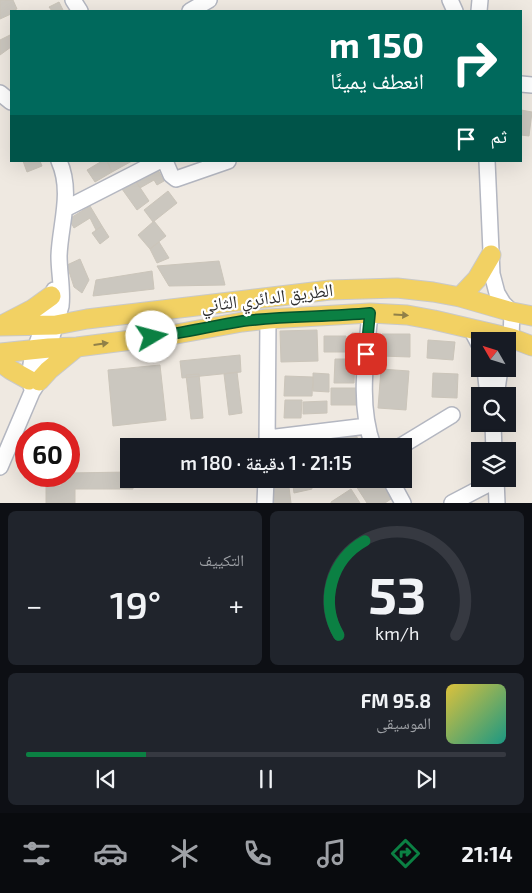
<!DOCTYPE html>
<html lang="ar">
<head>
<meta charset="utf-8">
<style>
	body { margin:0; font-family:"Exo 2","Noto Naskh Arabic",sans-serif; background:#20242c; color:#f1f3f6; direction:rtl; height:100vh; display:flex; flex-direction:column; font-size:19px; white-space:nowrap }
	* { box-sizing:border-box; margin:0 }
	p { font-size:16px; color:#9ea1a6 }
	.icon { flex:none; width:28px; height:28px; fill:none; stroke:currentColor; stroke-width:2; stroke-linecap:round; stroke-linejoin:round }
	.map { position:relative; height:503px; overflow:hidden; direction:ltr }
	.side { display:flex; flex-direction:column; gap:8px; padding:8px; background:#0d0f14; flex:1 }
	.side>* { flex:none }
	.hud { position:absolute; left:10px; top:10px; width:512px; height:152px; border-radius:0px; box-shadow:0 5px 20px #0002; direction:rtl; background:#00695c; color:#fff; overflow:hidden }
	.needle { width:32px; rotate:309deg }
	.tools { position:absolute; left:471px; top:332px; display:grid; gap:10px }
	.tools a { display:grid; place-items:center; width:45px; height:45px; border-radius:0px; background:#171b24; box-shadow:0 5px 20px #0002; font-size:25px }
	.speed { position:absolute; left:15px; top:422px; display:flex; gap:10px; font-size:25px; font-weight:700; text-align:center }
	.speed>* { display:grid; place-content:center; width:65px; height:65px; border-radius:50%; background:#171b24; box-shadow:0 5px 20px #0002; line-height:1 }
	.speed .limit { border:8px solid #d22; background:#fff; color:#111 }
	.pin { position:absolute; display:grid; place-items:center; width:42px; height:42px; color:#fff; margin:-21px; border-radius:10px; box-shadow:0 2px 8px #0006 }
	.me { position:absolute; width:55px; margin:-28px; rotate:82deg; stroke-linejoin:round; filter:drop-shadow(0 0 4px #0008) }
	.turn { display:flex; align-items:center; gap:18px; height:105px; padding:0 15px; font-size:22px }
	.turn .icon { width:65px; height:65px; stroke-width:2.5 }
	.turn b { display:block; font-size:35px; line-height:42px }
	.then { display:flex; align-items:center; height:48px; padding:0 15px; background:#0003; gap:10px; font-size:19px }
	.big { font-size:38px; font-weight:600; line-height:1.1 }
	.side .widget { flex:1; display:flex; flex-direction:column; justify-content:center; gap:8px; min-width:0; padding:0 18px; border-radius:8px; background:#20242c }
	.side .dial { align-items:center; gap:0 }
	.dial svg { height:130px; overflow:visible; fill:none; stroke:#363941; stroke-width:7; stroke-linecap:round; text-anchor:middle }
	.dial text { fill:#f1f3f6; stroke:none }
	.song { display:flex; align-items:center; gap:15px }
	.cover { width:60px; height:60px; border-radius:8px; background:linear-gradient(135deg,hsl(50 70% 55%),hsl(170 70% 35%)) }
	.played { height:5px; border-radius:2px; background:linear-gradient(90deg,#0b8043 25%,#363941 25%) }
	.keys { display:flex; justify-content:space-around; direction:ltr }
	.heat { display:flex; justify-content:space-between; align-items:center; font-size:28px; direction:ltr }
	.side .tiles { flex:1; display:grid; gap:8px; grid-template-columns:1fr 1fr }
	.widget:last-child { grid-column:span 2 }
	.trip { position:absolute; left:120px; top:438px; width:292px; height:50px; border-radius:0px; background:#171b24; box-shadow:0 5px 20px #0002; font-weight:600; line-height:50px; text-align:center; direction:rtl }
	.tabs { display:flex; height:80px; justify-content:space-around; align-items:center; background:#090b0e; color:#9ea1a6 }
	.tabs .icon { width:35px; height:35px }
	.tabs .on { color:#0b8043 }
	.tabs b { font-size:22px; color:#f1f3f6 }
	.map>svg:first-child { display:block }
</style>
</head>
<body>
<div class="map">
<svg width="532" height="503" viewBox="0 0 532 503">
	<rect width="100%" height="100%" fill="#efe9e1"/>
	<path fill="#cbc7bf" stroke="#cbc5ba" d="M0,0H13L17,9L11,11V14L0,19Z
		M59,2L63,10L61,11H52L49,7Z
		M10,35L11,47L0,55V40Z
		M521,110L532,112L529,136L521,135Z
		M23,161H40L42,166L27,172Z
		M102,161H107L112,172L95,182L87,170Z
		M107,161L119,162L132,161L112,172Z
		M157,168L164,181L157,185L154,180L140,188L135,180Z
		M135,180L149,201L137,210L122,189Z
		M168,191L177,203L153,222L144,210Z
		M90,206L102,226L96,230L90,218L74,228L69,219Z
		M154,221L166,236L150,249L138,235Z
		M102,226L109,237L100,244L92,233Z
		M159,242L169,258L157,263L150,249Z
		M80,259L89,280L82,293L74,287L67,265Z
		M219,261L225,285L169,286L157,266Z
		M152,271L154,289L93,296L96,280Z
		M317,330L318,361L281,362L280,331Z
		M352,333H361V359H353Z
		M382,334H410V357L381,356Z
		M324,336H346V352H324Z
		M428,340L455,342L453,360L427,358Z
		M240,355L241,372L182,378L180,361Z
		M335,359H355L354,383H334Z
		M160,365L166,420L113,426L108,370Z
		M381,369L409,371L406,410L378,408Z
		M237,372L242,413L229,415L224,374Z
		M313,373L329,374V392L313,391Z
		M433,373L458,374L457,398L432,397Z
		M199,374L203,418L191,419L186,375Z
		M285,376L313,377L312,396H284Z
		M331,388H357V405H331Z
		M285,400H302L301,418H284Z
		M327,401V413L303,414V402Z
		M355,431L360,446H335L332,437Z
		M129,472V479H133V489H75V503H46V486H61V476H69V473Z
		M42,476H58V483H42Z
		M272,479H288L291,503H273Z
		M292,479H311L312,489L294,493Z
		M368,479H382L394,497L385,503H367L356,486Z
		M351,489L360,503H331V502Z"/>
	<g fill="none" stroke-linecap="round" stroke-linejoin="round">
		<defs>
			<path id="minor" d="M73,0L80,11
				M450,0L455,11
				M190,11L209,0
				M479,11L480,0
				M521,84L532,85
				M0,93L11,102
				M165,161L171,175L176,179L228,161
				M487,161L492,274L497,293L503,303L512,312L511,338L508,346
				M65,209L159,161
				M370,313C366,357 358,404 373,446
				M471,329L480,346
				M485,369L488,396
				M32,390C25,368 37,345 44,324C47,313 49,301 54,290
				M496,396L500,369
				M493,424L494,451
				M268,438L367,426
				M267,446L268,319
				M401,446L452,415
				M0,467L32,392L39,381L61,306C63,290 59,273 59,256C60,225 73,192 59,161
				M390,479L403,503
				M496,479L497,503
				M265,503L266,479
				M452,503L496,480"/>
			<path id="major" d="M460,297L477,279L491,255
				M6,323L33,309L51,296
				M0,326L56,325L87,319L330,290L397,288L433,292L460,297L512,312L532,316
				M0,353L49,348L77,347L171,335L242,322L268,319L370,313L407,315L434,320L511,338L532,346
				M0,362L11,370L29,380
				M39,381L49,370L77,347"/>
		</defs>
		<use href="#minor" stroke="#b4b7c1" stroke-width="18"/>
		<use href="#major" stroke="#c9c9c9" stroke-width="21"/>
		<use href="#minor" stroke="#fff" stroke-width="15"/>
		<use href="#major" stroke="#f2d163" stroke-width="19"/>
	</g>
	<defs><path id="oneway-solid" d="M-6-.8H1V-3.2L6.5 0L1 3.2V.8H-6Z" transform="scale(1.25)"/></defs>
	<g fill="#908048">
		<use href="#oneway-solid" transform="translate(401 315) rotate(3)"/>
		<use href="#oneway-solid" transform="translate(101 344) rotate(-8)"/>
	</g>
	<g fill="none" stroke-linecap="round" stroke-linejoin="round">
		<defs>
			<path id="route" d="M152,337C183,333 212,326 243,321C285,316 327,317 370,313L366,354"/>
		</defs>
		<use href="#route" stroke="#07532c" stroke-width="12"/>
		<use href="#route" stroke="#0b8043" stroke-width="9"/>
	</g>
	<g text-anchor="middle" stroke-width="4.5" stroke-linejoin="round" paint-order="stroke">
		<g font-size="18" fill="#2e2e2e" stroke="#fff">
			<text transform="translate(267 298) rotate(-7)" y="6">الطريق الدائري الثاني</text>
		</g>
	</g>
</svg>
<div class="tools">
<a><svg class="needle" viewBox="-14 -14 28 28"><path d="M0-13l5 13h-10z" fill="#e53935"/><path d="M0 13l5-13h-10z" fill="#9ea1a6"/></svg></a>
<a><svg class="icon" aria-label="search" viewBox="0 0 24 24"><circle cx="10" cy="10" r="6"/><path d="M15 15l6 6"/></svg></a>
<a><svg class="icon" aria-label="layers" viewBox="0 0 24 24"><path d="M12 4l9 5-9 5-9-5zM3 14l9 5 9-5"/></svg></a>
</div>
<div class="speed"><div class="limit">60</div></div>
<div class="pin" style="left:366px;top:354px;background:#d93025"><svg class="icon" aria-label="arrive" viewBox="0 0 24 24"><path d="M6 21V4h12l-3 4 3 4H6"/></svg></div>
<svg class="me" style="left:152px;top:337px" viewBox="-20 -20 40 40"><circle r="19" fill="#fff"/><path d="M0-13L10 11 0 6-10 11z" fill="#0b8043"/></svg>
<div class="trip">21:15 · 1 دقيقة · 180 m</div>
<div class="hud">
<div class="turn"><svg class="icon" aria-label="right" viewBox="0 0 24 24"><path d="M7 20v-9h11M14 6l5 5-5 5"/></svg><div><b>150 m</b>انعطف يمينًا</div></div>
<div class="then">ثم<svg class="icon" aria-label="arrive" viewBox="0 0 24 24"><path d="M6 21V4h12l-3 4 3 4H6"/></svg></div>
</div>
</div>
<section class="side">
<div class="tiles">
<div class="widget dial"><svg viewBox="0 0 100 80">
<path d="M14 69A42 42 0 1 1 86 69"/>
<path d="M14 69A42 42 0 0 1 30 11" stroke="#0b8043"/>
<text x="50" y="56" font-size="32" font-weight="700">53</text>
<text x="50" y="72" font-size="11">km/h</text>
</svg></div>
<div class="widget"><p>التكييف</p>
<div class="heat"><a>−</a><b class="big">19°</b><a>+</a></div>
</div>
<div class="widget">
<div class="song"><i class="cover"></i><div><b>95.8 FM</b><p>الموسيقى</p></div></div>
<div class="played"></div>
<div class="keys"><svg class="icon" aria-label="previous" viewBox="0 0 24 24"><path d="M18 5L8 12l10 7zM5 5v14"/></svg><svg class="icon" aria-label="pause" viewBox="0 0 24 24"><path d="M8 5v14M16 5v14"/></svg><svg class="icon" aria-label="next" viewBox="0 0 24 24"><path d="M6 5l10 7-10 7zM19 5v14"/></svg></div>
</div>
</div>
</section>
<nav class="tabs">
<b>21:14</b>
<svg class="icon on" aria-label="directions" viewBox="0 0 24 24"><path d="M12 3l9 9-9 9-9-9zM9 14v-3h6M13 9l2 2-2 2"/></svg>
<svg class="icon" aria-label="music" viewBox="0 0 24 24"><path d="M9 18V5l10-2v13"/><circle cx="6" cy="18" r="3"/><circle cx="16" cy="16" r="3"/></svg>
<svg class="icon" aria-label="phone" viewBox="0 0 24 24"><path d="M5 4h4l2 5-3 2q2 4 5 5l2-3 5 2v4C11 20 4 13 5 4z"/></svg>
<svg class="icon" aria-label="climate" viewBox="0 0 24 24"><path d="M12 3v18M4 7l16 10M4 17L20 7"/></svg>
<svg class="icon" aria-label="car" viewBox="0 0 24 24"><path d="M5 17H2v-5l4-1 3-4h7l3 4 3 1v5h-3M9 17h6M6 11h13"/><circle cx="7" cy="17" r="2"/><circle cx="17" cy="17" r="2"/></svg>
<svg class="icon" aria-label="filters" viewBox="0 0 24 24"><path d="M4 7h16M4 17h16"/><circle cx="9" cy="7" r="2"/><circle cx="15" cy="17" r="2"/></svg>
</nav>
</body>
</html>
